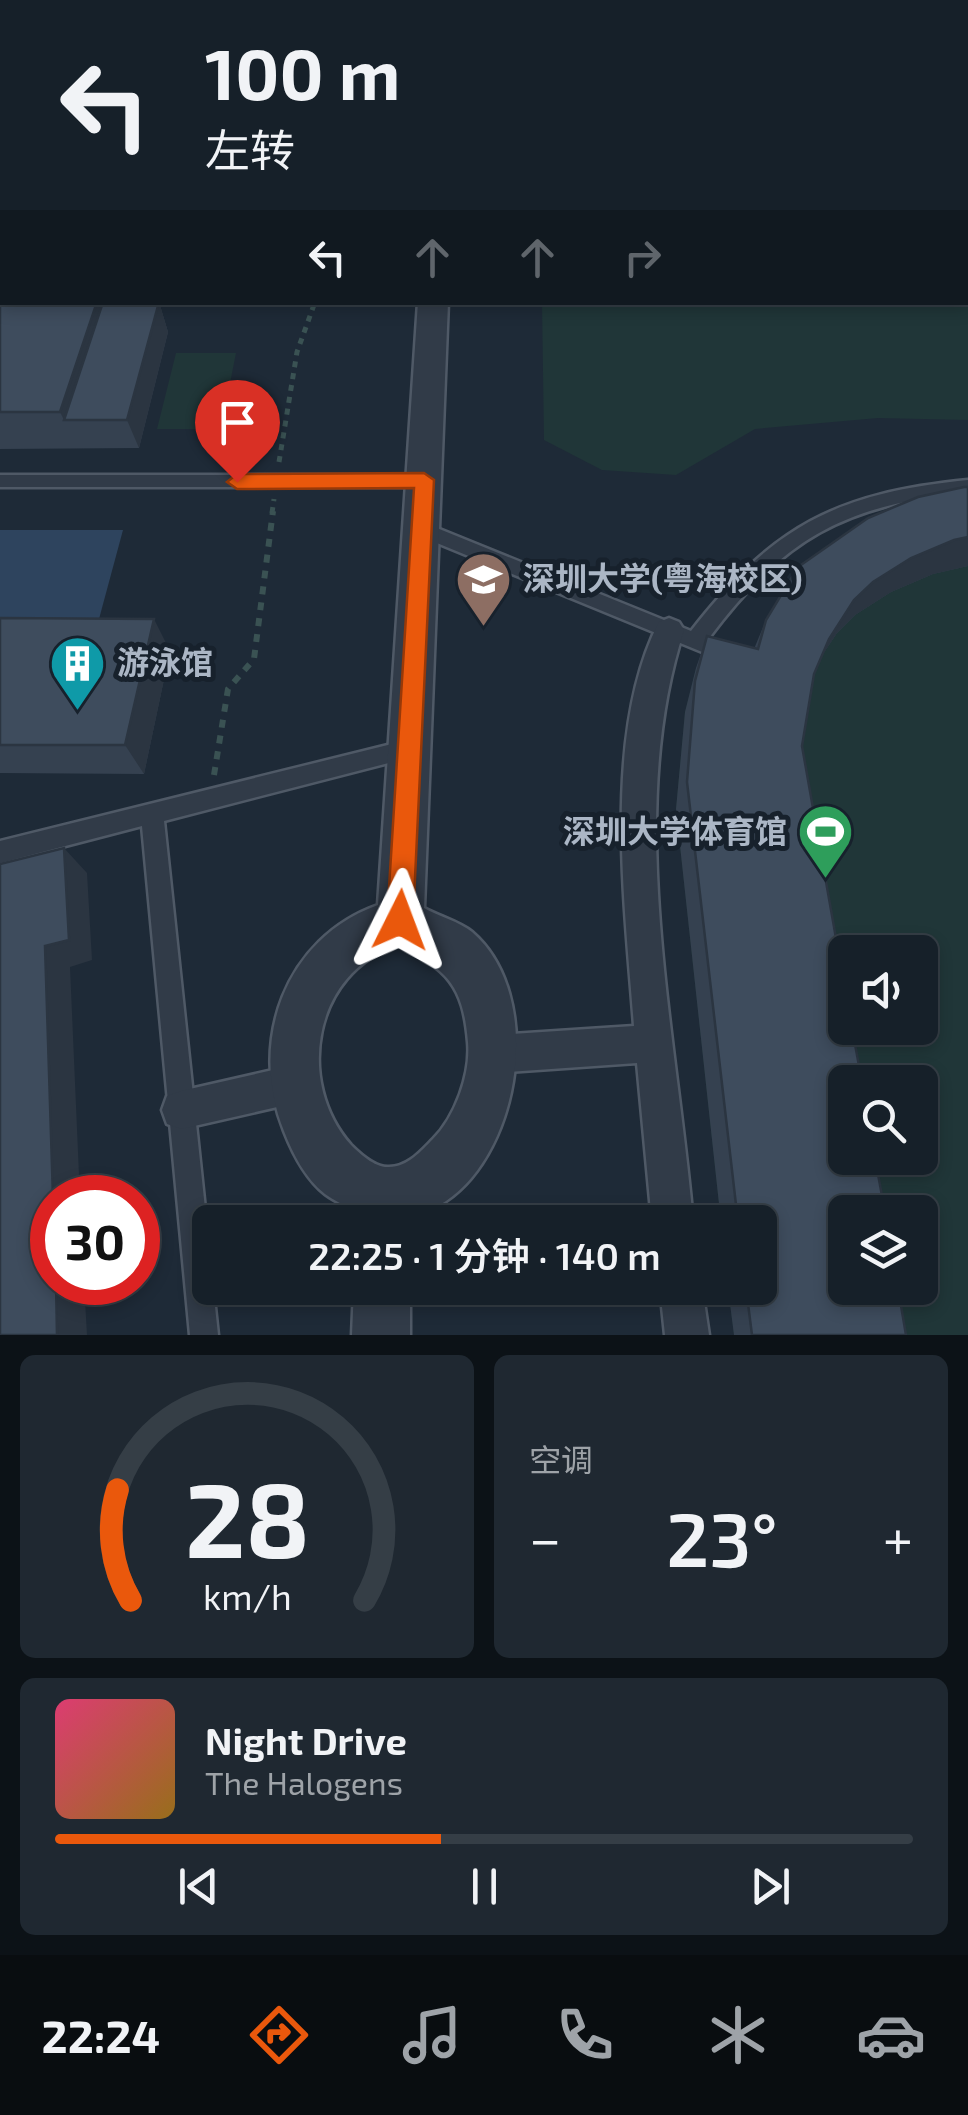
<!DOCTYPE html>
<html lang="zh">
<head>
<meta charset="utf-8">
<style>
	body { margin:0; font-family:"Exo 2","Noto Sans SC",sans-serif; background:#1f2831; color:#f1f3f6; height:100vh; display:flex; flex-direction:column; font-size:38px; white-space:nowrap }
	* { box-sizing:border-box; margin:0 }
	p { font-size:32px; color:#9ea3a8 }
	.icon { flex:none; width:55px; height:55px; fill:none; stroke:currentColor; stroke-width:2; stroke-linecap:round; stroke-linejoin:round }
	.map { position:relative; height:1335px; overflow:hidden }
	.sheet { display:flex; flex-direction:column; gap:20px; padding:20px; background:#0c1217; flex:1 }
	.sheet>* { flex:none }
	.guide { position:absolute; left:0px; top:0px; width:970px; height:305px; box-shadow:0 5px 15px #0003,0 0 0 2px #353e46; background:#162029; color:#f1f3f6; overflow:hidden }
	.buttons { position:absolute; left:828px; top:935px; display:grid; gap:20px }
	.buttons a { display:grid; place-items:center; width:110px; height:110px; border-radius:15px; background:#162029; box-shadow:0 5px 15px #0003,0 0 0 2px #353e46; font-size:50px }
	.speed { position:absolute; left:30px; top:1175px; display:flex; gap:20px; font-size:50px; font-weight:700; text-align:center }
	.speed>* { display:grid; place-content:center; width:130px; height:130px; border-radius:50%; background:#162029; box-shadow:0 5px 15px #0003,0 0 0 2px #353e46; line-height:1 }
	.speed .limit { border:15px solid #d22; background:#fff; color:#111 }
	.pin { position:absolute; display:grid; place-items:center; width:85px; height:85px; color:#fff; margin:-102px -42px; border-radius:50% 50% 50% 0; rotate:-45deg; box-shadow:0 0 10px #0007 }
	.pin .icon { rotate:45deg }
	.me { position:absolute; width:110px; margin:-55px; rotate:3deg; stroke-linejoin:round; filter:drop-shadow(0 0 8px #0008) }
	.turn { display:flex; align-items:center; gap:35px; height:210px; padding:0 40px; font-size:45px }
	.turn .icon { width:130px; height:130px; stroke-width:2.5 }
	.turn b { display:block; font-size:70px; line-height:85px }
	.lanes { display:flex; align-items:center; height:95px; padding:0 40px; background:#0003; justify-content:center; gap:50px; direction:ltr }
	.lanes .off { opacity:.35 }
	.big { font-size:75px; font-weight:600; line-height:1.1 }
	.sheet .card { flex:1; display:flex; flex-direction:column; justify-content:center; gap:15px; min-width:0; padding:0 35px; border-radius:15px; background:#1f2831 }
	.sheet .dial { align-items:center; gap:0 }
	.dial svg { height:260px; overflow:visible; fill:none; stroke:#353e46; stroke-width:7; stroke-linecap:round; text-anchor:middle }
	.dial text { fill:#f1f3f6; stroke:none }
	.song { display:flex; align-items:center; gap:30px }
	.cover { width:120px; height:120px; border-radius:15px; background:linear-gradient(135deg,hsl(340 70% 55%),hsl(40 70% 35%)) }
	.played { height:10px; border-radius:5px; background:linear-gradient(90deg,#ea580c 45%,#353e46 45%) }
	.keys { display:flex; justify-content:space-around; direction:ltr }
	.heat { display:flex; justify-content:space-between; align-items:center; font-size:55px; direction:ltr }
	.sheet .tiles { flex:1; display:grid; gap:20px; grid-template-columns:1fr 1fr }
	.card:last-child { grid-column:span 2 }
	.trip { position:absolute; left:192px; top:1205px; width:585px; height:100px; border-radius:15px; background:#162029; box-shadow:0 5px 15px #0003,0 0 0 2px #353e46; font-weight:600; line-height:100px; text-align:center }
	.dock { display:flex; height:160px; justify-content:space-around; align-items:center; background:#090d10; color:#9ea3a8 }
	.dock .icon { width:70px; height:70px }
	.dock .current { color:#ea580c }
	.dock b { font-size:45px; color:#f1f3f6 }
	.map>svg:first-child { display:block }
</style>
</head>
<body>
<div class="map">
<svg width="968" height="1335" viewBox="0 0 968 1335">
	<rect width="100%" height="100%" fill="#1e2a37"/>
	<path fill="#203638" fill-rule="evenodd" d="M968,60V420L878,418L755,429L676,475L602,470L544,440L542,303L968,302Z
		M176,353H236L221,429H157Z
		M968,519V1335H734L728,1288H760V1222H721L676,809L685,712L696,668L744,681ZM845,952H920V1028H845ZM845,1082H920V1158H845ZM845,1212H920V1288H845Z"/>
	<path fill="#2e445e" d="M0,530H123L99,619L0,618Z"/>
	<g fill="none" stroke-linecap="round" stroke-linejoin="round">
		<defs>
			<path id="service" d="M0,278H2V288H0Z
				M0,475H424L433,481L424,487H0Z
				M968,480V492C843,506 785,537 709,638L736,649L739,655L736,661L729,663L415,534L412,529L415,524H427L691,631C773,526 836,493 968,480Z
				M408,740L415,742L419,749L415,756L408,758L164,821L210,1256V1288H213L218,1335H190L142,826L0,863V841Z"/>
			<path id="pedestrian" d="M669,618L679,622L684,630C624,812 677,1035 693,1222H652L637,1063L495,1073L482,1067L476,1054L482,1041L495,1035L634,1026C625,904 602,734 659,622Z
				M295,1065L309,1070L314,1084L309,1098L295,1103L181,1129L167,1124L162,1110L167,1096L181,1091Z
				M660,1288H702L709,1335H665Z"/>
			<path id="minor" d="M418,302H448L424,908C438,916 460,922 472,932C545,995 521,1150 446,1201C431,1212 406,1216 388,1222C369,1214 342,1207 325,1194C305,1178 293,1154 284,1131C248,1042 285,938 378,905ZM398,945C447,970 463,984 468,1042C471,1074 455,1117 433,1139C421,1151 408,1167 389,1167C375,1168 360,1154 351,1145C295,1082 313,972 398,945Z
				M354,1288H410V1335H352Z"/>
			<path id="secondary" d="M665,0H858L664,2Z"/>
			<path id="primary" d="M0,0H68L2,2L0,11Z"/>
		</defs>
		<use href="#service" stroke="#4f5966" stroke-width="5"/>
		<use href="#pedestrian" stroke="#4f5966" stroke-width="5"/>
		<use href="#minor" stroke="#4f5966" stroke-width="5"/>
		<use href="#secondary" stroke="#4f5966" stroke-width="5"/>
		<use href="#primary" stroke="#3b4451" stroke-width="5"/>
		<path stroke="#3a5253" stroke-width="5" stroke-dasharray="6 6" stroke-linecap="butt" d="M279,462L297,352L315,302
			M272,513L274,499"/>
		<path stroke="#3a5253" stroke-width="6" stroke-dasharray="8 8" stroke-linecap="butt" d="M214,775L228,689L254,659L273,511"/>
		<use href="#service" fill="#313b48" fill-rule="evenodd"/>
		<use href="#pedestrian" fill="#313b48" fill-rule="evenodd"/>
		<use href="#minor" fill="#313b48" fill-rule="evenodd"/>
		<use href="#secondary" fill="#3f4b5b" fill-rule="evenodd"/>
		<use href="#primary" fill="#4f5b68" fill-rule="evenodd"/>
	</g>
	<path fill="#354150" d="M0,72H2V235H0Z
		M0,294L2,302H159L168,332L139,448L0,449Z
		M968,487V566L933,574L891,592L855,615L837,633L821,657L814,674L802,746L906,1335H734L728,1288H760V1222H721L676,809L685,712L696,668L707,636L754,649L766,620Z
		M0,618L170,651L144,774L0,773Z"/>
	<path fill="#2b3541" d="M2,102V193L0,197V107Z
		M97,302H103L64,420L60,412Z
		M159,302L168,332L139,448L127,420Z
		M968,537V566L933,574L891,592L855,615L837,633L812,671L829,639L854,600L873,582L911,558L954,540Z
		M154,619L170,651L144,774L125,745Z
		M64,848L87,873L92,960L70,967L80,1198H53L45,946Z
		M56,1282H84L87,1335H57Z"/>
	<path fill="#3e4c5d" stroke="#2b3541" stroke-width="2.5" d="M0,72H2V102L0,107Z
		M2,124V197H0V129Z
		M0,294H2V302H97L60,412H0Z
		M103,302H159L127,420H64Z
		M964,487H968V537L954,540L911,558L873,582L854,600L829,639L814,674L802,746L845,989V1028H852L862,1082H845V1158H875L885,1212H845V1288H898L906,1335H752L746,1288H760V1222H738L687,782L695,681L707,636L758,649L766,620L798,567L868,518L918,497Z
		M0,618L154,619L125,745H0Z
		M64,848L69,940L45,946L53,1198L52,1282H56L57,1335H0V864Z"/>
	<path fill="#ea580c" stroke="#983908" stroke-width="2.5" d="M424,473L434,480L413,920L409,930L400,934L391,930L387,920L414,488L237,489L227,482L237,474Z"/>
	<defs>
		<symbol id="university-pin" viewBox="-11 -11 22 30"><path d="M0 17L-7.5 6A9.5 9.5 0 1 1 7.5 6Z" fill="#8d6e63" stroke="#17212c"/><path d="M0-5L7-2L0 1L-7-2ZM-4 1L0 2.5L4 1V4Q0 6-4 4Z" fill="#fff"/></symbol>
		<symbol id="building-pin" viewBox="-11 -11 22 30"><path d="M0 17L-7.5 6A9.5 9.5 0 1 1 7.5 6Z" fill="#0f9aa8" stroke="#17212c"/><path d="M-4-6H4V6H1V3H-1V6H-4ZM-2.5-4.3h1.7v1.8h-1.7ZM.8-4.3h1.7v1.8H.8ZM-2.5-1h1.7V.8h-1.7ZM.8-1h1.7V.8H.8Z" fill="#fff"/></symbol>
		<symbol id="stadium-pin" viewBox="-11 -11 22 30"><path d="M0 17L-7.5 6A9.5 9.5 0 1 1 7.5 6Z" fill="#2e9e5b" stroke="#17212c"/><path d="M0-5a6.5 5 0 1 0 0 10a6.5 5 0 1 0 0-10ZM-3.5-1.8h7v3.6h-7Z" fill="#fff"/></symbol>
	</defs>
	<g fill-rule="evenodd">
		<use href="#university-pin" x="452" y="548" width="63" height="86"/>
		<use href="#building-pin" x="46" y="632" width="63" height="86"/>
		<use href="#stadium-pin" x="794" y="800" width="63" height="86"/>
	</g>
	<g text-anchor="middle" stroke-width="10" stroke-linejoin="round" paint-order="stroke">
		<g font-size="32" font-weight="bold" fill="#abb6c5" stroke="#17212c" text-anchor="start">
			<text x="523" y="590">深圳大学(粤海校区)</text>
			<text x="117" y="674">游泳馆</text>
			<text x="787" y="843" text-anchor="end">深圳大学体育馆</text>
		</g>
	</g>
</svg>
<div class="buttons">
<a><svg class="icon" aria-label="sound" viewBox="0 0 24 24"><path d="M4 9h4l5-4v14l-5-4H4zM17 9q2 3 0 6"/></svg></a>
<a><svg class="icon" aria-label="search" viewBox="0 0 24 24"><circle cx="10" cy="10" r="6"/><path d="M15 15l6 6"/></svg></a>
<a><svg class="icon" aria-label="layers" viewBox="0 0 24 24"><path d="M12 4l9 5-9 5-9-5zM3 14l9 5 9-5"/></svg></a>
</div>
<div class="speed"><div class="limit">30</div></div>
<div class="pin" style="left:237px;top:482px;background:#d93025"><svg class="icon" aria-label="arrive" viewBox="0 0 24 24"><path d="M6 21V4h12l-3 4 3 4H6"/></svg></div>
<svg class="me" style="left:400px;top:920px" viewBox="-20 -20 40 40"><path d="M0-17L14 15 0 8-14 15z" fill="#ea580c" stroke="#fff" stroke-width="4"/></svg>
<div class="trip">22:25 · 1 分钟 · 140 m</div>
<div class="guide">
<div class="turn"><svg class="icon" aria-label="left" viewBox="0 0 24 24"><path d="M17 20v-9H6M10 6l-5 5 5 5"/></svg><div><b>100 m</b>左转</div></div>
<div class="lanes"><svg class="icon" aria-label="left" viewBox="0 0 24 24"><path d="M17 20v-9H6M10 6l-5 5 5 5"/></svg><svg class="icon off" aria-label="ahead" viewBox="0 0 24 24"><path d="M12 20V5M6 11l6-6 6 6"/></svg><svg class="icon off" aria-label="ahead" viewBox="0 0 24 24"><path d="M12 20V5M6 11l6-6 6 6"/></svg><svg class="icon off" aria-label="right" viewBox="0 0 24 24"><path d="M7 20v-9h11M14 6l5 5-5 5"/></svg></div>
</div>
</div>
<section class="sheet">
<div class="tiles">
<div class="card dial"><svg viewBox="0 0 100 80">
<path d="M14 69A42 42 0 1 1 86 69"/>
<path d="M14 69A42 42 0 0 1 10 35" stroke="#ea580c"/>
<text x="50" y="56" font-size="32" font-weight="700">28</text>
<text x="50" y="72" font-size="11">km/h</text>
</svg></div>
<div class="card"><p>空调</p>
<div class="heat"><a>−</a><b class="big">23°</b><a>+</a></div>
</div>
<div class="card">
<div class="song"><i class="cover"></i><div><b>Night Drive</b><p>The Halogens</p></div></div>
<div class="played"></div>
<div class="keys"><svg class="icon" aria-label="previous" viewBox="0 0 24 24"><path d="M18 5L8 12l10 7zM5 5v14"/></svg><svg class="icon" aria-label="pause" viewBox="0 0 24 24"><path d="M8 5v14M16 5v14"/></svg><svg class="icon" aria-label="next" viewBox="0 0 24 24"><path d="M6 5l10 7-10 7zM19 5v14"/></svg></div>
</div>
</div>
</section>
<nav class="dock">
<b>22:24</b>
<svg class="icon current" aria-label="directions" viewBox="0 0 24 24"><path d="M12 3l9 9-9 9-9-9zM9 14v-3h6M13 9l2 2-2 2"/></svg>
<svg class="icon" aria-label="music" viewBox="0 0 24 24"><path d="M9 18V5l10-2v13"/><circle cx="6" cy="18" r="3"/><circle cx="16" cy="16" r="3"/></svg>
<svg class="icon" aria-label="phone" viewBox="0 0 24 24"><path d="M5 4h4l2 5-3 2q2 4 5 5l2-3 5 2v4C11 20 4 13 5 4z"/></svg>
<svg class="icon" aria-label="climate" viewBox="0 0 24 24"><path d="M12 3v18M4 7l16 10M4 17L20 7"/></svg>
<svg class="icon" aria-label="car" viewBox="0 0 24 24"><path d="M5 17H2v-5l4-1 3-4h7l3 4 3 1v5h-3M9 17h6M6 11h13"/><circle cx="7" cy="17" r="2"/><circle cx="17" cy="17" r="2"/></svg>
</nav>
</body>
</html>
